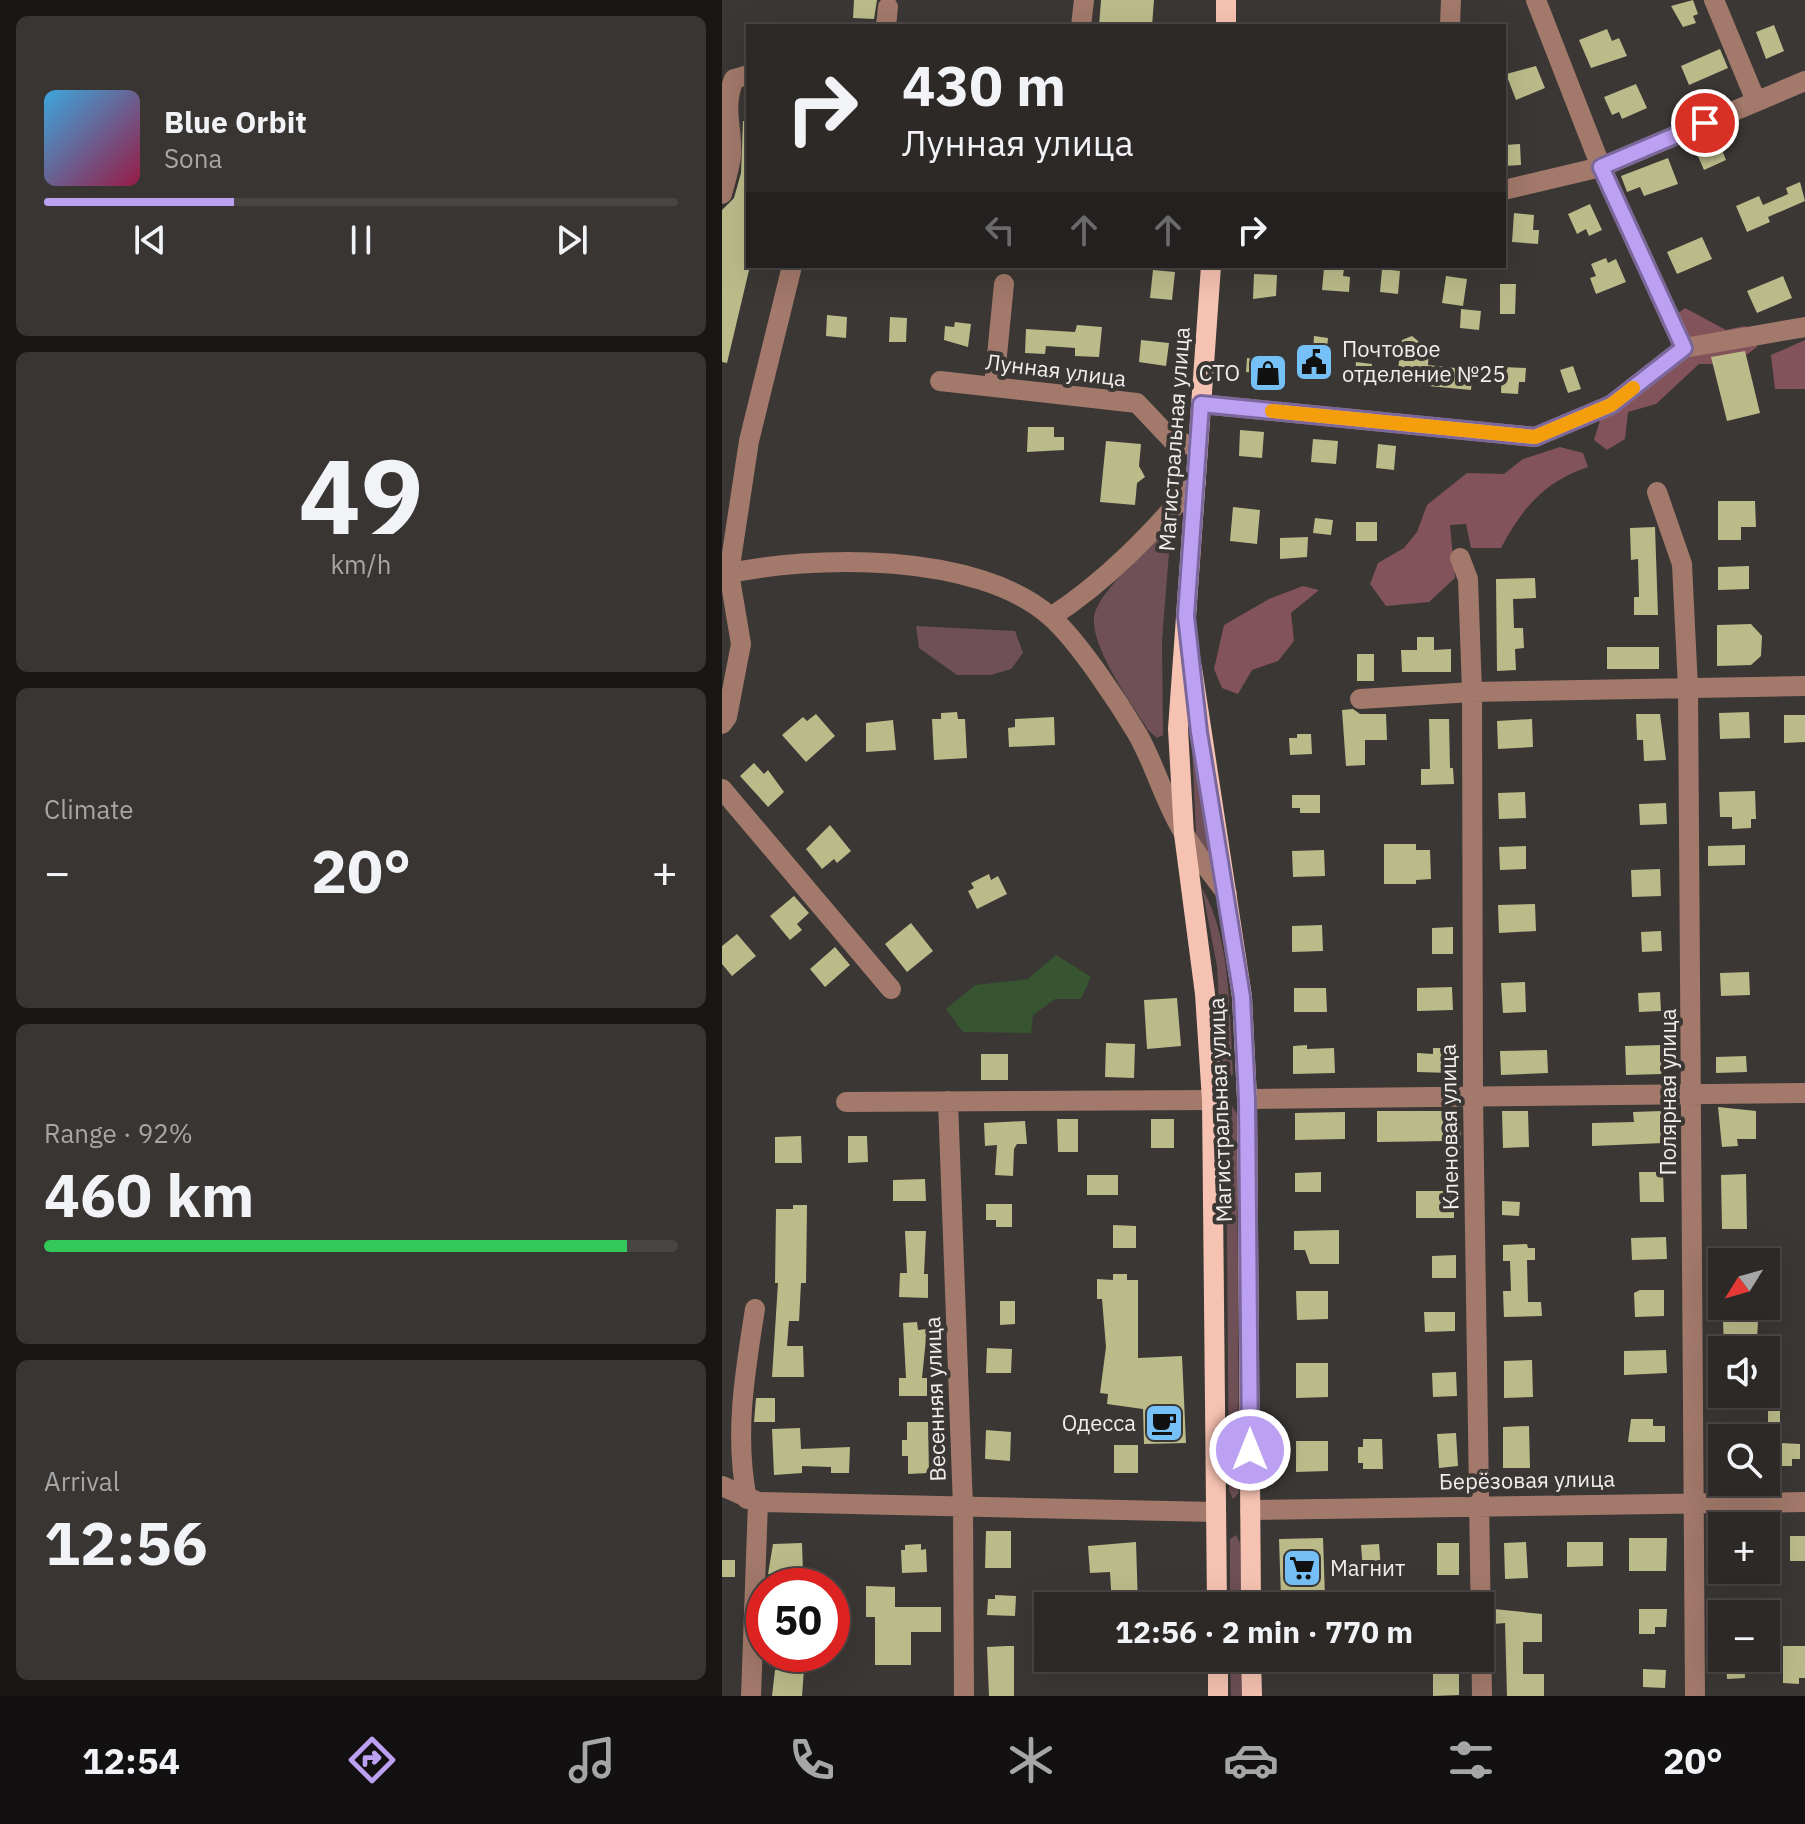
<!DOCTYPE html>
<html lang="en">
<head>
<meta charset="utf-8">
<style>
	body { margin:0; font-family:"IBM Plex Sans",sans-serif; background:#383533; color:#f1f3f6; height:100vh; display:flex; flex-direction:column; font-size:30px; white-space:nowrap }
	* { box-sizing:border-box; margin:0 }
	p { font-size:26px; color:#a6a6a7 }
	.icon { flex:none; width:44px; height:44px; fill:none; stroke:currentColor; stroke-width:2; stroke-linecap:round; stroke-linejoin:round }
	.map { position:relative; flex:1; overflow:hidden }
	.panel { display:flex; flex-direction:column; gap:16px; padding:16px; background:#181715; width:722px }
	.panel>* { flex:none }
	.hud { position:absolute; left:24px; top:24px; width:760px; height:244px; border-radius:0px; box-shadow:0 8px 32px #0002,0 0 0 2px #484544; background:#2c2927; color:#f1f3f6; overflow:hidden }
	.needle { width:52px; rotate:233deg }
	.tools { position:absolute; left:986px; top:1248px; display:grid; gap:16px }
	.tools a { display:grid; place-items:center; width:72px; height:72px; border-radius:0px; background:#2c2927; box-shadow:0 8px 32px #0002,0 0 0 2px #484544; font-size:40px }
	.speed { position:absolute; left:24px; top:1568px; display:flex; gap:16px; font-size:40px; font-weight:700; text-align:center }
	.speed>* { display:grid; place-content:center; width:104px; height:104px; border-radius:50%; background:#2c2927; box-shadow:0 8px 32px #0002,0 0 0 2px #484544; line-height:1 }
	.speed .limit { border:12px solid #d22; background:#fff; color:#111 }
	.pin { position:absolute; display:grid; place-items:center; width:68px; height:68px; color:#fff; margin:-34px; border:4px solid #fff; border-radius:50%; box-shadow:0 2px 8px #0007 }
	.me { position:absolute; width:88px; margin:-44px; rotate:0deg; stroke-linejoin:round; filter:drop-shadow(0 0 6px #0008) }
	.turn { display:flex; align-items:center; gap:28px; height:168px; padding:0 24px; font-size:36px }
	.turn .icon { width:104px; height:104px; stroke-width:2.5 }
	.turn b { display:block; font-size:56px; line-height:68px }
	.lanes { display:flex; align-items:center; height:76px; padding:0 24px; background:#0003; justify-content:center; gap:40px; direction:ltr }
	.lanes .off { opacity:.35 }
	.big { font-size:60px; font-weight:700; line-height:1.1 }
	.panel .widget { flex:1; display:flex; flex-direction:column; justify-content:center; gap:12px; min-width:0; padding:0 28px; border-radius:12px; background:#383533 }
	.panel .dial { align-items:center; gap:0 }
	.dial b { font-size:104px; line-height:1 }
	.song { display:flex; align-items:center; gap:24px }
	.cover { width:96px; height:96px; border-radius:12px; background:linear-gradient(135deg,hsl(200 70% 55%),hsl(340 70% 35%)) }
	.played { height:8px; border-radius:4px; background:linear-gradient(90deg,#bca0f2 30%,#484544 30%) }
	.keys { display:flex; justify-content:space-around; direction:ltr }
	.heat { display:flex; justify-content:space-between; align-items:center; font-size:44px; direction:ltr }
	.charge { height:12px; border-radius:6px; background:linear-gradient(90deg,#34c759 92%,#484544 0) }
	.trip { position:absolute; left:312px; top:1592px; width:460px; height:80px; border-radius:0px; background:#2c2927; box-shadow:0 8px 32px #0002,0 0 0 2px #484544; font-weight:700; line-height:80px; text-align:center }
	.tab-bar { display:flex; height:128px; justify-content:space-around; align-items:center; background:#121010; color:#a6a6a7 }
	.tab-bar .icon { width:56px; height:56px }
	.tab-bar .on { color:#bca0f2 }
	.tab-bar b { font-size:36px; color:#f1f3f6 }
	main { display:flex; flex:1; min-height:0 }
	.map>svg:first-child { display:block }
</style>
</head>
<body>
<main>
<section class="panel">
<div class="widget">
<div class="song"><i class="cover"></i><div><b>Blue Orbit</b><p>Sona</p></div></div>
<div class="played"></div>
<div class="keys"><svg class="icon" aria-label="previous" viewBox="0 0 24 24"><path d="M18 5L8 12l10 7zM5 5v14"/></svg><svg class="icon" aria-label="pause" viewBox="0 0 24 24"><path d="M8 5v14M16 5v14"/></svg><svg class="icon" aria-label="next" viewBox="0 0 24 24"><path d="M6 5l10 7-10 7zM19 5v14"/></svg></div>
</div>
<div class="widget dial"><b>49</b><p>km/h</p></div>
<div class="widget"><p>Climate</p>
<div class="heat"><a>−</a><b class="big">20°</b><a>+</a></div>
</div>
<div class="widget"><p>Range · 92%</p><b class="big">460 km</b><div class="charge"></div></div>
<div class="widget"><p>Arrival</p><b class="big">12:56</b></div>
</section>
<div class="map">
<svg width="1083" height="1696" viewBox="0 0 1083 1696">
	<rect width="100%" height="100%" fill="#3a3734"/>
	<path fill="#6e5056" d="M444,534L448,540L440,641L441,735L435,738L426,730C410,704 364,642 373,612C378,598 389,587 398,576C412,561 426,543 444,534Z
		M194,626L293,631L301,653L289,669L269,675H235L197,648Z
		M470,746L491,861L474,835Z
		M480,888C510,941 507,1014 511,1074L508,1077L501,1073L495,966Z
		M510,1106L515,1114L517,1493L511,1499L507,1490L504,1113Z
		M514,1535L518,1543L519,1606H508V1539Z
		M508,1658H519L520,1696H509Z"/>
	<path fill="#83535c" d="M963,308L1004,330L1023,326L1034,333L1035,347L1012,364H977L934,404L906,412L903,439L885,450L872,440L879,417L953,342L952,316Z
		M1083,340V389H1053L1049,355Z
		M838,447L861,453L866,467C822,482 801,507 779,548H749L744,524L728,525L733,578L707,602L664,606L648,584L656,563L682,548L695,532L705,505L745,473L782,474L801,459Z
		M581,586L597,590L569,613L572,641L556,661L530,670L516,694L500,688L492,669L502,625L547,599Z"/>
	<path fill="#385532" d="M334,955L369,977L359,999H333L311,1015L309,1033L241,1032L224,1009L253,985L306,979Z"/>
	<path fill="#bbbb8a" d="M132,0H155L152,19L131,18Z
		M379,0H432L430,26H377Z
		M971,0L976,14L971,16L974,23L961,27L949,6Z
		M1052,25L1062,51L1044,59L1034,32Z
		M885,29L890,41L897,38L905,56L869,68L857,40Z
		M998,49L1006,68L967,85L959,66Z
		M814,66L823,88L794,100L784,74Z
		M914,84L925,108L900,119L897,112L890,115L882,97Z
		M21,121H26L28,266L5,363L0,362V210L12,198L19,173Z
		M995,137L1004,160L982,170L975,154L982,151L979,145Z
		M798,144L799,165L782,166V145Z
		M946,158L956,184L922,196L918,187L905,192L899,176Z
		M1078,182L1083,201L1046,217L1048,222L1025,232L1014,206L1037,196L1041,205L1066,194L1064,188Z
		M868,204L880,230L867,236L864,229L855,234L846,214Z
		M792,213L812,215L811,230H817L816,244L790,242Z
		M980,237L990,259L955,274L945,252Z
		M884,258L886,263L894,259L904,282L874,294L868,278L874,276L869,264Z
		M602,268L622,269L621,276L628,277L627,292L600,290Z
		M660,269L678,271L676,294L658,292Z
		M431,270L453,272L450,300L428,298Z
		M532,274L555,275L554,296L531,299Z
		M724,276L745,279L741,306L720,303Z
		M1061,276L1070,298L1035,313L1025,291Z
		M778,284H794L793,314H778Z
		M739,309L759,311L757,330L738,328Z
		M105,315L125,317L124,338L104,336Z
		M168,317L185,318L184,342H167Z
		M233,322L249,324L246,347L222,340L223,326L232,327Z
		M355,325L380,327L377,357L353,356V348L324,346L323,354L303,353L304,329L353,332Z
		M592,336L606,338L602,378L580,372L583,351L591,352Z
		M690,336L707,350L706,365L751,370L749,390L674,383L680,340Z
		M419,340L447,343L444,366L417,362Z
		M1023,351L1038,413L1005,421L989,357Z
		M525,358L549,362L547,374L524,372Z
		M634,362L650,364L648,383L632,381Z
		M851,366L859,389L846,393L838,370Z
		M780,367L804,368L803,382H797L796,394L779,393Z
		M306,427H332V437H342V450L305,452Z
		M518,430L542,432L540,458L517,456Z
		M591,439L616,441L614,464L589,462Z
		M384,441L419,444L417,466L423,477L415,483L413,505L378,502Z
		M656,444L674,446L672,470L654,468Z
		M996,501H1033L1034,527H1019V540H996Z
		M511,507L538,510L535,544L508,541Z
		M593,518L611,520L609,535L591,533Z
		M634,522H655V541H634Z
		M933,527L936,615H912V597H917L916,559L909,560L908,528Z
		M586,537L585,557L558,559V538Z
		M1027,566V589L996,590V567Z
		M813,578L814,598L791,599L792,628H801L802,648L793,649L794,670L775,671L774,579Z
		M1029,624L1040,636L1039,656L1029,665L995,666V625Z
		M695,637H712V650L729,649V672H680L679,650H695Z
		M885,647H937V669H885Z
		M635,654H652V681H635Z
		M631,709L638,714H664L665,740H643V765L624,766L620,710Z
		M235,712L236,719H243L245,758L212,760L210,719H219V713Z
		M1027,712L1028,738L998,739L997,713Z
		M94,714L113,736L84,762L60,735L81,717L85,721Z
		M914,714H938L944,760L922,761L921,740H915Z
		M1062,715H1083V742L1062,743Z
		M332,717L333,745L287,747L286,728L293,727V719Z
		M707,719H727L728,768H731L732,784L699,785V769H708Z
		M810,719L811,747L776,749L775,721Z
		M171,720L174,750L144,752V723Z
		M575,734H589L590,754L568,755L567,738H575Z
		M32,763L42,774L46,770L62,792L46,807L18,776Z
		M1033,791L1034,819H1029V828L1010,829V817H998L997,792Z
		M803,792L804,818L777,819L776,793Z
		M570,795H598V813H578V808H570Z
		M944,803L945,824L918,825L917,804Z
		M108,825L129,851L115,863L112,859L100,869L84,849Z
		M662,844H694V850H708L709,879L694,880V884H662Z
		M1023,845V865L986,866V846Z
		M804,846V869L778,870L777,847Z
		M602,850L603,876L571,877L570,851Z
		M938,869L939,896L910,897L909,870Z
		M267,874L269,880L276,876L285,894L255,909L246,891L252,888L249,883Z
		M72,896L87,913L75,924L80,930L68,940L48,916Z
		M813,904L814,931L777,933L776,905Z
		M189,923L211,951L185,972L163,944Z
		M600,925L601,951L570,952V926Z
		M731,927V954H710V928Z
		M939,931L940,951L920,952L919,932Z
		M15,934L34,956L10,976L0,964V946Z
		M113,947L128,965L103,987L88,969Z
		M1027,972L1028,995L999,996L998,973Z
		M803,982L804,1012L781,1013L779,983Z
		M730,987L731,1010L695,1011V988Z
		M572,988H604L605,1012H572Z
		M938,992L939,1011L917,1012L916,993Z
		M455,998L459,1046L425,1049L422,1000Z
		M384,1043L413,1044L412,1078L383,1077Z
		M585,1045V1049L612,1048L613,1073L571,1074V1046Z
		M939,1045L940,1074L904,1075L903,1046Z
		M711,1048H725V1054L731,1055L730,1073L695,1072V1053L711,1054Z
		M825,1050L826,1073L779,1075L778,1051Z
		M259,1054H286V1080H259Z
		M1024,1056L1025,1072L994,1073V1057Z
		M996,1107L1034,1111V1139H1015L1016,1146L1000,1147Z
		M655,1111H738L739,1154L724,1155V1141L655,1142Z
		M780,1111H806L807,1147L781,1148Z
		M940,1111L941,1143L870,1146V1123L912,1122L911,1112Z
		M623,1112V1139L573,1140V1113Z
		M335,1119H356V1152H336Z
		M429,1119H452V1148H429Z
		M303,1121L305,1144H295L292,1149L291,1176L273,1175L275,1145L263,1146L262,1123Z
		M79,1136L80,1163H53V1137Z
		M126,1136H145L146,1162L126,1163Z
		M599,1172V1192H573V1173Z
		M917,1172H941L942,1202H918Z
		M1024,1174L1025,1229H1000L999,1175Z
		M365,1175H396V1195H365Z
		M203,1179L204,1201H171V1180Z
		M694,1191H732V1218H694Z
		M780,1201L798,1202L797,1216L780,1215Z
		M264,1204H290V1227H274V1220H264Z
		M71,1205H85L84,1283H79L77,1321H67L65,1346H81L82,1377H50L56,1283H53L54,1209H71Z
		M391,1225L414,1226V1248H391Z
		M617,1230V1264H588L583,1250H572V1231Z
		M183,1231H204L202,1274H206V1298L177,1297L178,1273H185Z
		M944,1237L945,1259L910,1260L909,1238Z
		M805,1244L806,1248H813V1260H805L806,1302H819L820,1316L782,1317L781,1291H789L788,1261H781V1245Z
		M734,1255V1278H710V1256Z
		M391,1274H405V1280H416V1358L460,1356L464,1443L422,1444L421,1409L385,1404L386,1394L378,1393L384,1347L380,1299H375V1279L391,1280Z
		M918,1290H942V1316L913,1317L912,1293Z
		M574,1291H606V1319L575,1320Z
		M278,1301H293V1324L278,1325Z
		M702,1312H733V1331L703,1332Z
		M1001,1320H1036L1035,1342H1021V1350H1002Z
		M195,1322L196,1330L205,1329L200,1378H205V1396H177V1378H184L181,1323Z
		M265,1348L290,1349L289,1373H264Z
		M944,1350L945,1373L902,1375V1351Z
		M810,1360L811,1397L782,1398V1361Z
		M574,1363H606V1397L574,1398Z
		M734,1372L735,1396L711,1397L710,1373Z
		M34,1398H53V1422H32Z
		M1046,1411H1058V1443L1078,1444V1459H1070V1466H1046Z
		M909,1419H931V1426H943V1442H906Z
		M185,1422H206L207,1473L186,1474V1456H180V1440H185Z
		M807,1426L808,1468H781V1427Z
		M78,1428L79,1449L128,1447L127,1473H109V1467L80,1466V1473L52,1475L50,1429Z
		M264,1430L289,1432L288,1461L263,1459Z
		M734,1433L736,1466L717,1468L715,1434Z
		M641,1439H660L661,1469H641V1463H636V1447H641Z
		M574,1441H606V1471L574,1472Z
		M392,1445H416V1473H392Z
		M264,1531H289V1568H263Z
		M1068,1536H1083V1561H1068Z
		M601,1538L603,1596L559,1598L557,1539Z
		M907,1538H945L944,1571H907Z
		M414,1542L416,1606H390L388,1572L368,1573L366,1546Z
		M804,1542L806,1578L783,1579L782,1543Z
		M845,1542H881V1566L845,1567Z
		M80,1543L81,1573L46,1574L51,1544Z
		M715,1543H737V1575H715Z
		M199,1544V1550L204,1549L205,1572L180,1573L179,1550H183V1545Z
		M657,1544L659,1570L641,1571L639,1545Z
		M0,1560H13V1577H0Z
		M144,1586L173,1587V1607H219V1632H189V1665H153V1617H144Z
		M273,1595L294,1596L293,1616L265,1615L266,1599H273Z
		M772,1609L820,1614V1642H801V1674H822V1696H785L783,1623L772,1624Z
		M917,1609H945L944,1627H933V1634H917Z
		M285,1646H292V1696H267L265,1647Z
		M1061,1646H1083V1678H1077V1684L1061,1683Z
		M1004,1658H1022L1023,1678L1005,1679Z
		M82,1669L80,1696H50L53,1670Z
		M921,1669L944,1670L943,1688L921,1687Z
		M737,1671V1695L711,1696V1672Z"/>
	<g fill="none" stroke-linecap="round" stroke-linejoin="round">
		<path stroke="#a2796a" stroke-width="20" d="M814,0L879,167L962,348
			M992,0L1034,101
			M728,24L729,0
			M164,26L166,7
			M359,26L362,0
			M782,190L879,167L1083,81
			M0,194C3,182 8,168 9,155C11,128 0,109 12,79L26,75
			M218,381L415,403L450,440L476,447
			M272,386L282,284
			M479,404L813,437L889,405L962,348L1083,327
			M935,492L960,564L966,688L973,1696
			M738,558L746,579L750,692L751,1098L760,1696
			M0,575C91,554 256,552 329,617C357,642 397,703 416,735C434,767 443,804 463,835C475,856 491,875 505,894
			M329,617C386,580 430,533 474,482
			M638,699L750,692L1083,686
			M0,724L5,717L19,644L7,573L27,441L70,266
			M0,789L169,989
			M525,1099L1083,1093
			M226,1101L241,1507L242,1696
			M124,1102L490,1100
			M0,1486L36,1502L494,1512
			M25,1499C12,1435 23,1372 33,1309
			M528,1510L1083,1502
			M29,1696L36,1502"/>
		<path stroke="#f6c2b1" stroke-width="20" d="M504,26V0
			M489,266L456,729L462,834L483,994L490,1100L495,1606
			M470,668L520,997L525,1099L529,1606
			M496,1658V1696
			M529,1658L530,1696"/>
	</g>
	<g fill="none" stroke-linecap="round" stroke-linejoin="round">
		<defs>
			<path id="route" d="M528,1450L525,1099L520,997L477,732L464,616L479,404L813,437L889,405L962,348L879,167L983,123"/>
		</defs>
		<use href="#route" stroke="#7a689d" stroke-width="20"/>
		<use href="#route" stroke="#bca0f2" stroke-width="14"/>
		<path stroke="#f59e0b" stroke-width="14" d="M550,411L813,437L889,405L911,388"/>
	</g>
	<defs>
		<symbol id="civic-square" viewBox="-11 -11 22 22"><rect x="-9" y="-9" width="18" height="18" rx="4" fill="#75c0f6" stroke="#3a3734"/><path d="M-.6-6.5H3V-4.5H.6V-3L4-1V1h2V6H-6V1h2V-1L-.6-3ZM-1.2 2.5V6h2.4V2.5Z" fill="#111"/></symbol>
		<symbol id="shop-square" viewBox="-11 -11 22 22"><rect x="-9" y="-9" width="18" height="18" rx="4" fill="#75c0f6" stroke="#3a3734"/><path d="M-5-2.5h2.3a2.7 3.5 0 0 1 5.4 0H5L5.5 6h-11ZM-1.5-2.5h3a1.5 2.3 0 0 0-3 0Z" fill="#111"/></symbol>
		<symbol id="cafe-square" viewBox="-11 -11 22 22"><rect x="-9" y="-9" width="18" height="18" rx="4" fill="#75c0f6" stroke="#3a3734"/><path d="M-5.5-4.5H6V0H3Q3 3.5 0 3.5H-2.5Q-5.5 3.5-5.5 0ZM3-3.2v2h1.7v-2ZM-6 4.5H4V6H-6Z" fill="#111"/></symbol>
		<symbol id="supermarket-square" viewBox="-11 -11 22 22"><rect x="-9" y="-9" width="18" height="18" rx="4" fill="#75c0f6" stroke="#3a3734"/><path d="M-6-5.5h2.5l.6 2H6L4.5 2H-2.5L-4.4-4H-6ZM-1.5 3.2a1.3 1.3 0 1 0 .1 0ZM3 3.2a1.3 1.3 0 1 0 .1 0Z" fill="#111"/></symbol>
	</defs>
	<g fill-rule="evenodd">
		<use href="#civic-square" x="570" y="340" width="44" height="44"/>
		<use href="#shop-square" x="524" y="351" width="44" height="44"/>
		<use href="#cafe-square" x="420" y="1401" width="44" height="44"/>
		<use href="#supermarket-square" x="558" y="1546" width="44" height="44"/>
	</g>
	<g text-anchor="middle" stroke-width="8" stroke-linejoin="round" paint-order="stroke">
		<g font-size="22" fill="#f1efed" stroke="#3a3734" text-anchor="start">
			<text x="620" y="357">Почтовое<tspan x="620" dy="25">отделение №25</tspan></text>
			<text x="518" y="381" text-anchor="end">СТО</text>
			<text x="414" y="1431" text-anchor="end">Одесса</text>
			<text x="608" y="1576">Магнит</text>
		</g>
		<g font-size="22" fill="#f1efed" stroke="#3a3734">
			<text transform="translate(334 370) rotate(7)" y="8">Лунная улица</text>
			<text transform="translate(452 439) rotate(-86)" y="8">Магистральная улица</text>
			<text transform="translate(946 1092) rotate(-90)" y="8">Полярная улица</text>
			<text transform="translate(498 1110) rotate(-92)" y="8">Магистральная улица</text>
			<text transform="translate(727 1127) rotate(-91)" y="8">Кленовая улица</text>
			<text transform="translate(213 1399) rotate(-92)" y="8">Весенняя улица</text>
			<text transform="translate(805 1480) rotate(-1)" y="8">Берёзовая улица</text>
		</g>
	</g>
</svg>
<div class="tools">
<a><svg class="needle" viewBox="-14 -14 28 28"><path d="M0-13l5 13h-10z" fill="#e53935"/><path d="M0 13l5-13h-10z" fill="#a6a6a7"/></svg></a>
<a><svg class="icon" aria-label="sound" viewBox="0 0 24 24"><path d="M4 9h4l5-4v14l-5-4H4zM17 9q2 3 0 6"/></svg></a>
<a><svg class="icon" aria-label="search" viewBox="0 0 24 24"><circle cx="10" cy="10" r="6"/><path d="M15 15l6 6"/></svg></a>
<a>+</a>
<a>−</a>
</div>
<div class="speed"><div class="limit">50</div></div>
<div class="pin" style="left:983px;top:123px;background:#d93025"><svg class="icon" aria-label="arrive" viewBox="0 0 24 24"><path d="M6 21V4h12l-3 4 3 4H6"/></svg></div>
<svg class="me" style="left:528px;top:1450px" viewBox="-20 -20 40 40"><circle r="17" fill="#bca0f2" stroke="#fff" stroke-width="3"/><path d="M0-11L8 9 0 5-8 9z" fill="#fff"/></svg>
<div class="trip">12:56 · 2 min · 770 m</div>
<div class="hud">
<div class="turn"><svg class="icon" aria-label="right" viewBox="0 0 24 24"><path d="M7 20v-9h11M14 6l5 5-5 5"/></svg><div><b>430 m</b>Лунная улица</div></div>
<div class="lanes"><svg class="icon off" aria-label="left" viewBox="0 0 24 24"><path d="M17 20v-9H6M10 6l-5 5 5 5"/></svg><svg class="icon off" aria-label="ahead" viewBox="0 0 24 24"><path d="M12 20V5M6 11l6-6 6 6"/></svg><svg class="icon off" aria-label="ahead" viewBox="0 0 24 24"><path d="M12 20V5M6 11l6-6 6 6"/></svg><svg class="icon" aria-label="right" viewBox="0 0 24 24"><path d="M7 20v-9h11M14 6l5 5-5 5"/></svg></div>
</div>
</div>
</main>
<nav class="tab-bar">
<b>12:54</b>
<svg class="icon on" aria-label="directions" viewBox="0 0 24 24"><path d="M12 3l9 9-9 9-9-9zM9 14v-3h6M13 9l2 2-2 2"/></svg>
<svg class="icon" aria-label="music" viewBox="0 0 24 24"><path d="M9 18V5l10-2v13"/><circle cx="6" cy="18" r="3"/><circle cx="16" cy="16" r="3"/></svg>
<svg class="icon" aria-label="phone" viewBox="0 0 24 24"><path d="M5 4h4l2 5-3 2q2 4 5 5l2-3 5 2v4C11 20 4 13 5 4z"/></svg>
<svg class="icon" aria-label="climate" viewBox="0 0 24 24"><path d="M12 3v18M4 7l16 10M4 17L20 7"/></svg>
<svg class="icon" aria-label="car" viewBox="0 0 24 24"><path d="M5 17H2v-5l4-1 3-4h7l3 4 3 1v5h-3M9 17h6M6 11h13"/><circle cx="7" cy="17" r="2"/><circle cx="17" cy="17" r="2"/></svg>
<svg class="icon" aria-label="filters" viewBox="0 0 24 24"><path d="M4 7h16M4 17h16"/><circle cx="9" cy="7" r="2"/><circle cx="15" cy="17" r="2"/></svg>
<b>20°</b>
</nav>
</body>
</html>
